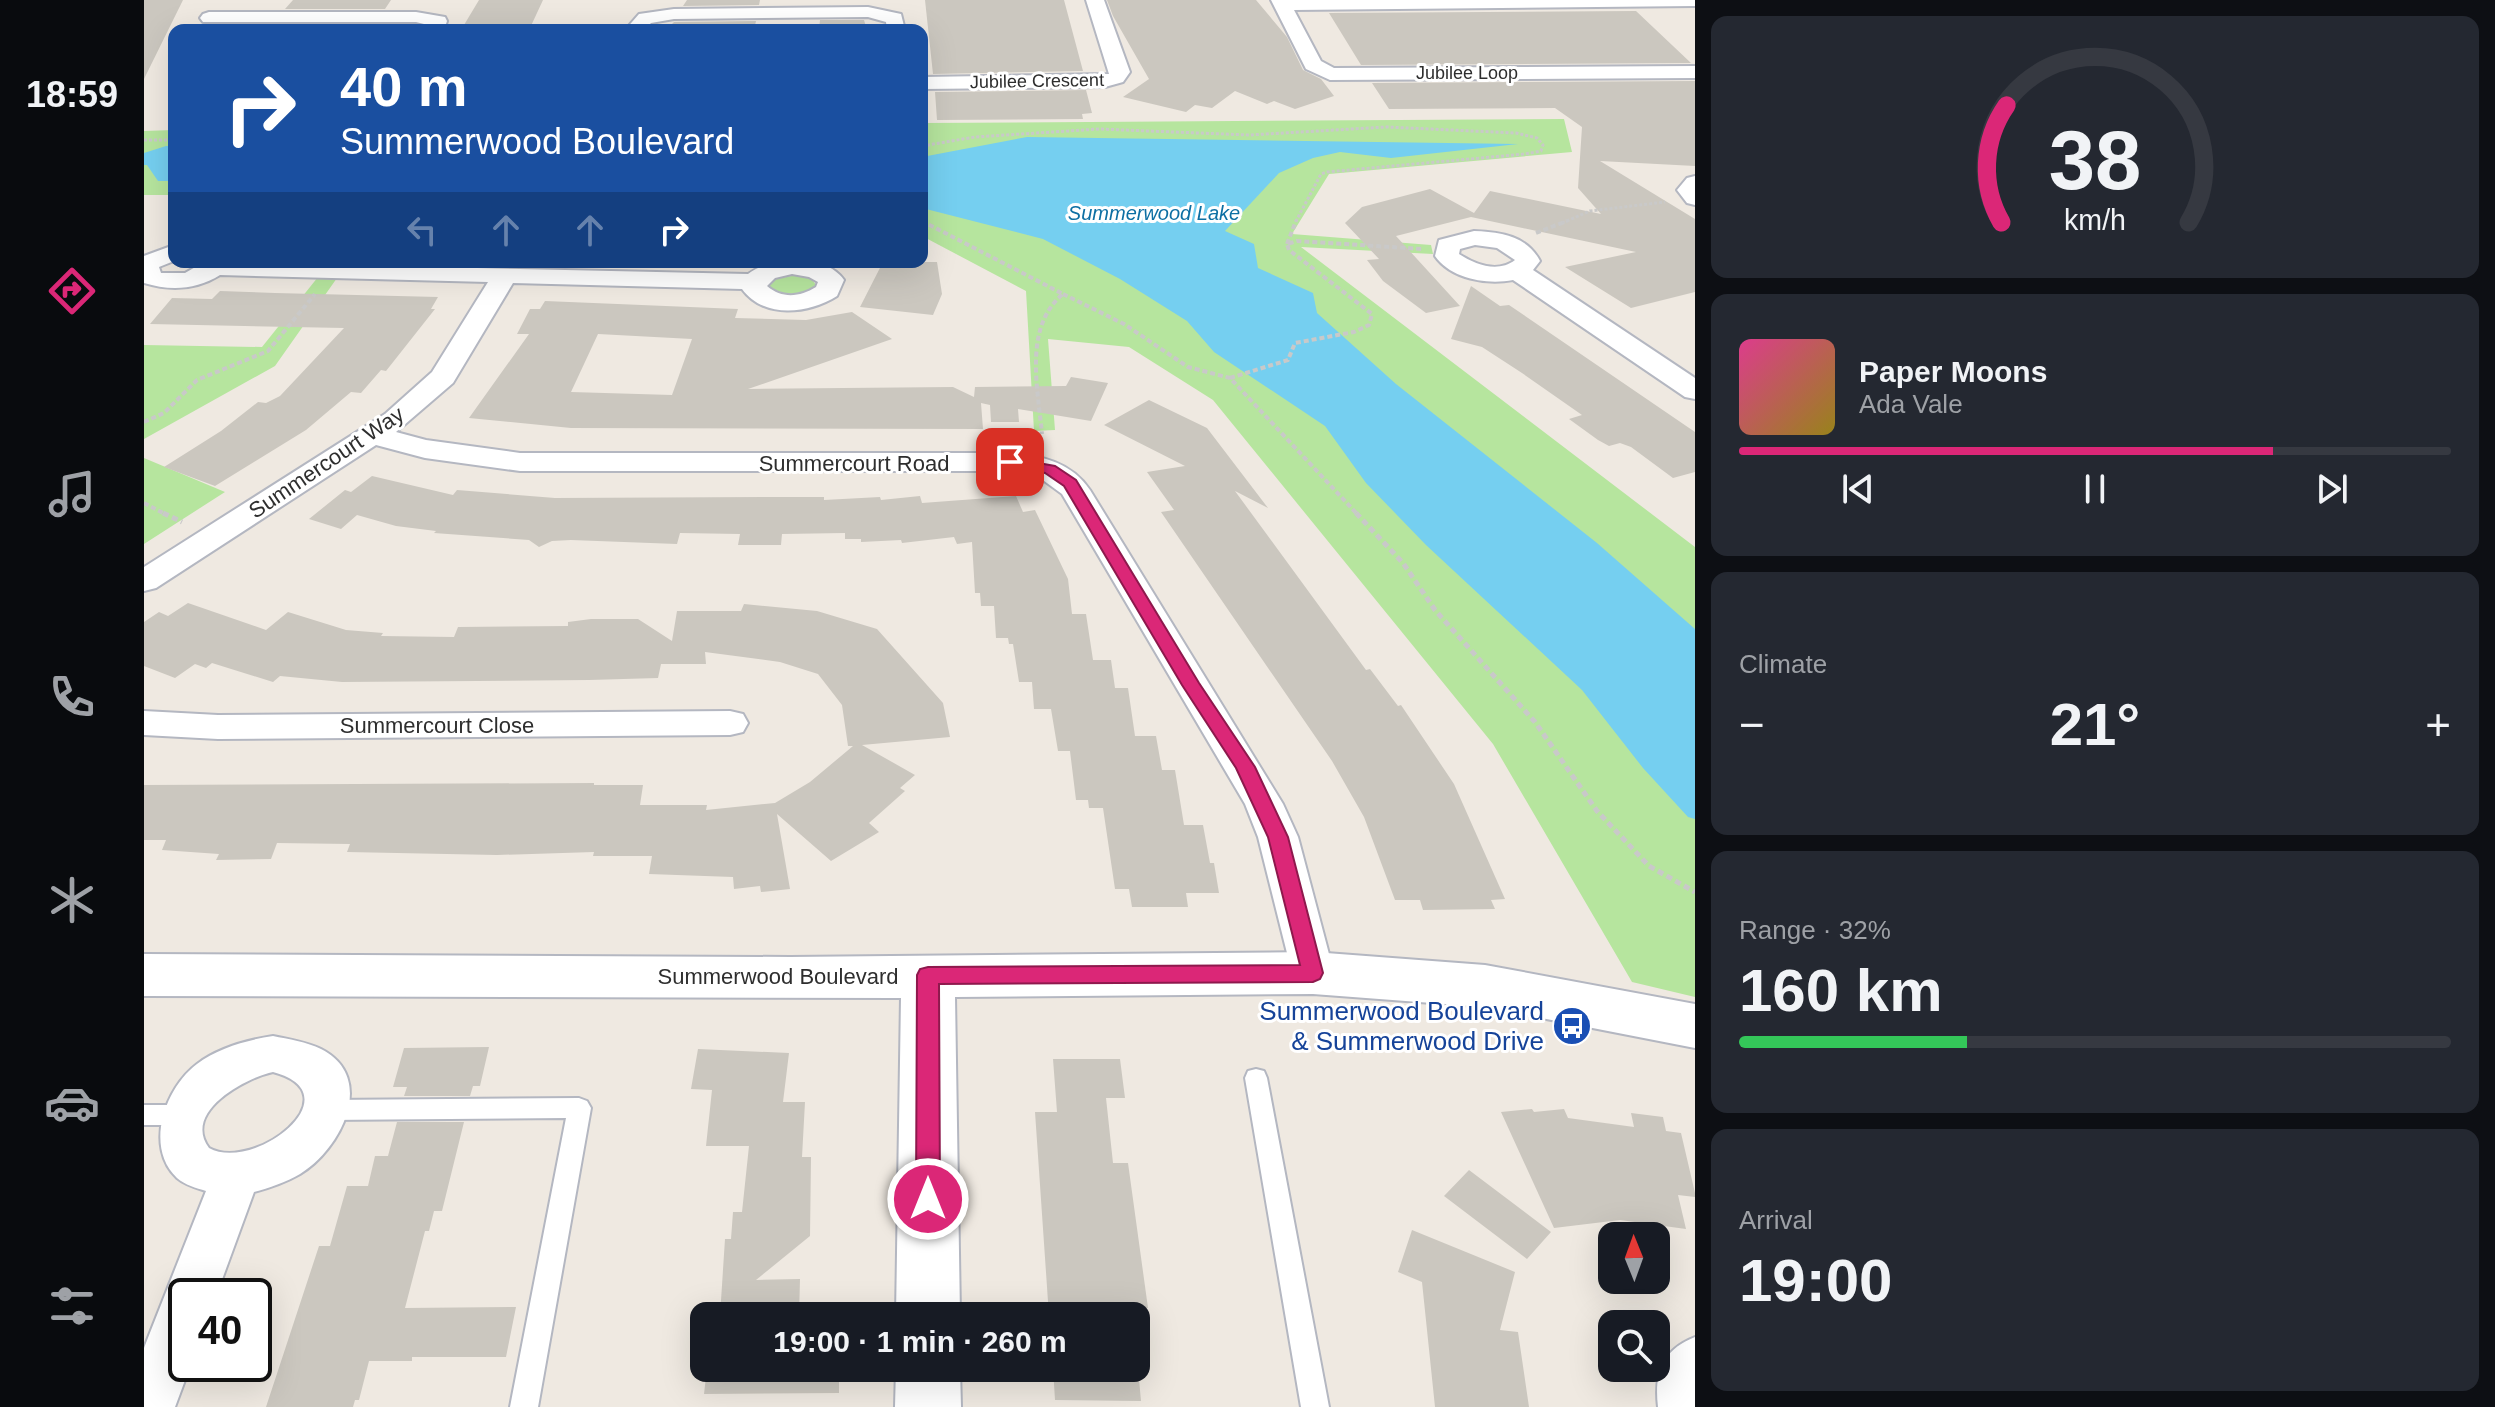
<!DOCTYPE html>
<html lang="en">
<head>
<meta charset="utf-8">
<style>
	body { margin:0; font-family:Helvetica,sans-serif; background:#242831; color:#f1f3f6; height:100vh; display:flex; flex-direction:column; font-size:30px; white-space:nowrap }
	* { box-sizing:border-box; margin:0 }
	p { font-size:26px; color:#9ea1a6 }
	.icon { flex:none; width:44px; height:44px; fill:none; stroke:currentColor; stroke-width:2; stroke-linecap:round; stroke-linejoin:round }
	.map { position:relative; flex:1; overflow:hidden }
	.sheet { display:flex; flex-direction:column; gap:16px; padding:16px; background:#0d0f14; width:800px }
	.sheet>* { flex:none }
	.banner { position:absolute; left:24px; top:24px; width:760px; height:244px; border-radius:16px; box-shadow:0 8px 32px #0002; background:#1a4fa0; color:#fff; overflow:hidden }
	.needle { width:52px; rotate:359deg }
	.tools { position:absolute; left:1454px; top:1222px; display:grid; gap:16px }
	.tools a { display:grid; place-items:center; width:72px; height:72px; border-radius:16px; background:#171b24; box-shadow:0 8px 32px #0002; font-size:40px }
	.speed { position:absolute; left:24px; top:1278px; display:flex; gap:16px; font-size:40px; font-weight:700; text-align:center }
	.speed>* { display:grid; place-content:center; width:104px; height:104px; border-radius:50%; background:#171b24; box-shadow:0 8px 32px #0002; line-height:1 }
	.speed .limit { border:4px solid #111; border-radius:12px; background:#fff; color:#111 }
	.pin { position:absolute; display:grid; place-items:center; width:68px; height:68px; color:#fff; margin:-34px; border-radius:16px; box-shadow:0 4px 12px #0006 }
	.me { position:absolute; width:88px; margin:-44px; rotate:0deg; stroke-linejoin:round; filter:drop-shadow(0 0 6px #0008) }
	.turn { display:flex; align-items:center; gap:28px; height:168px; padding:0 40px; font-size:36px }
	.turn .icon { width:104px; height:104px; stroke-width:2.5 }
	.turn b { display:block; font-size:56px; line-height:68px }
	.lanes { display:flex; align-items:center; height:76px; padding:0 40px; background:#0003; justify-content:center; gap:40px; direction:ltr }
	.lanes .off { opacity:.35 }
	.big { font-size:60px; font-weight:700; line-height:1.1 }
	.sheet .card { flex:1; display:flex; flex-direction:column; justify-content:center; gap:12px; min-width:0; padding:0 28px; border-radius:16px; background:#242831 }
	.sheet .dial { align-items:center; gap:0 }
	.dial svg { height:208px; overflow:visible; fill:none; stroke:#363941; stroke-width:7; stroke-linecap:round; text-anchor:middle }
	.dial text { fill:#f1f3f6; stroke:none }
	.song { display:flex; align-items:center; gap:24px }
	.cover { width:96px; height:96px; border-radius:12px; background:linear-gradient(135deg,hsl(330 70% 55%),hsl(50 70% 35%)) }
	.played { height:8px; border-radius:4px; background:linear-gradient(90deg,#db2777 75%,#363941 75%) }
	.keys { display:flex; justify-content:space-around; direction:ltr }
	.heat { display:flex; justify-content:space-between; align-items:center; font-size:44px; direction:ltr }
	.charge { height:12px; border-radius:6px; background:linear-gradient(90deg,#34c759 32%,#363941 0) }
	.trip { position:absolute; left:546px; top:1302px; width:460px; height:80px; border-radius:16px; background:#171b24; box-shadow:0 8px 32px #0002; font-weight:700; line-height:80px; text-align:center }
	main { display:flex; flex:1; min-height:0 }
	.tabs { display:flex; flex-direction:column; width:144px; justify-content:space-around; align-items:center; background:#090b0e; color:#9ea1a6 }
	.tabs .icon { width:56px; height:56px }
	.tabs .active { color:#db2777 }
	.tabs b { font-size:36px; color:#f1f3f6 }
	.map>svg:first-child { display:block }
</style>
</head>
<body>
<main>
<nav class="tabs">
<b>18:59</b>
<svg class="icon active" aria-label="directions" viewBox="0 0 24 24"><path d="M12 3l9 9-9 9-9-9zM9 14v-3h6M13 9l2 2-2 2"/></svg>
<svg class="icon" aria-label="music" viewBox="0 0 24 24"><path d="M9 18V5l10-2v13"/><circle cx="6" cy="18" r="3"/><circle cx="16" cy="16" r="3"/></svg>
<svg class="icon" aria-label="phone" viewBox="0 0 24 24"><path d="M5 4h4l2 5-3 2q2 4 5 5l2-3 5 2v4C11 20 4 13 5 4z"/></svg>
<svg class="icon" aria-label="climate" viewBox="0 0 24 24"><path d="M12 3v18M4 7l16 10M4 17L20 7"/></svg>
<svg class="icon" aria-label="car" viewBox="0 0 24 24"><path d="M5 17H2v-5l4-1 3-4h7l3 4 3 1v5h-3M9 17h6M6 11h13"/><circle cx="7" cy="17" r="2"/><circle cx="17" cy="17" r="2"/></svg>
<svg class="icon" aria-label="filters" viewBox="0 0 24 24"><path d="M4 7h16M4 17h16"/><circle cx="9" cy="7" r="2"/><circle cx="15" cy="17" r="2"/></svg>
</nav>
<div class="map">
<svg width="1551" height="1407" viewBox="0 0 1551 1407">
	<rect width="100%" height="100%" fill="#efe9e1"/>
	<path fill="#b6e59e" d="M1420,119L1428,152L1185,174L1148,234L1287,245L1289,254L1157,247L1551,547V997L1488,982L1349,744L1069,400L985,347L904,339L911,430L890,431L882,291L778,236V123Z
		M30,130V195H0V131Z
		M652,275L667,278L672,285C657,302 638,294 622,285L623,281Z
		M174,277L193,278L131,366L0,439V345L118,347Z
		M0,458L81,492L0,544Z"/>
	<path fill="#75cff0" d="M883,137L1374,144L1247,158L1196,152L1169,158L1135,173L1081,231L1110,244L1114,268L1169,293L1173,313L1252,384L1453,543L1551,629V819L1544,817L1499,768L1438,690L1282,545L1222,483L1181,426L1070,352L1043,321L976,279L899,239L778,208V157Z
		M22,146H30V181H14L3,165H0V153Z"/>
	<path fill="#cbc7bf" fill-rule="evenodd" d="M0,0H39L0,79Z
		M149,0H247L241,9H141Z
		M335,0H399L386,28L317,30Z
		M543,0H616L615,5L539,6Z
		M781,0H920L939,71L789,74Z
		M963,0H1112L1143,37L1159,70L1177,79L1190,96L1151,109L1130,101L1123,104L1091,91L1068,108L1051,105L1042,112L979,97L1005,79L969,16Z
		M1492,11L1547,63L1217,65L1185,13Z
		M676,20H720L723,30H675Z
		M612,21L610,30H522L530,22Z
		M129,25H229L226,30H125Z
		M1551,81V166L1456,161L1551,219V292L1487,308L1421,267L1492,252L1327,217L1252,236L1316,306L1282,313L1239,281L1223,260L1235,259L1201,223L1218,207L1286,189L1330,213L1346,191L1457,214L1434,188L1438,127L1411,108L1245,109L1228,83Z
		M942,90L948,113L938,114L939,119L793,120L791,92Z
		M739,262H793L798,294L789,315L716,307Z
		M1327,286L1356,306L1365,305L1551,432V472L1529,478L1487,447L1476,443L1465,446L1454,440L1425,419L1438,415L1378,373L1338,347L1307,339Z
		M76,291L131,293L294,297L287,309H291L242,371L237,370L217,393L207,392L162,430L71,486L20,467L77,431L114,402L122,403L136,396L200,328L6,324L28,298L68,299Z
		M401,301L594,309L591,318L662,320L708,312L748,339L604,389L809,387L830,397L831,387L922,386L927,377L964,383L947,421L874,409L875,422H847L846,405L837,403L839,429L427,428L325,418L385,334H373L386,309H396ZM454,334L548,339L528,395L427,392Z
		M1005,400L1063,428L1124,508L1091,491L1222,670L1226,669L1254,706L1257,705L1310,784L1361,899L1347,900L1351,909L1279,910L1276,900H1251L1220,817L1188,761L1017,512L1030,510L1003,472L1041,466L960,425Z
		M228,476L309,495L313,490L411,498L641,497H680V500L736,497L737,500L776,496L778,503L872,496L879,512L891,510L924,579L928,614H942L949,660H967L971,688H984L991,736H1012L1018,770H1031L1040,825H1059L1066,863H1070L1075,893H1042L1044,907H988L985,889H971L959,808H945L944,800H932L926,751H914L907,709H890L888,682H875L869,644H865L864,638H852L850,606H837L836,593H831L828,542L813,544L810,537L758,543L757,540L717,542V539H701V533L638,534L637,545H594L596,534L536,533L533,544L427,540L408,541L395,547L385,540L290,533L292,531L252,526L213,515L197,529L165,519L201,490L207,492Z
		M44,603L122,630L144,612L202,630L239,633L237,636L310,637L314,627L424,626V622L447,619H494L528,641L533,611H597L600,604L673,611L733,629L799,703L806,737L718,745L771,775L756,788L761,791L725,823L735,832L687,861L633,814L646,889L617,892L616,886L590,889L589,877L505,874L508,856H449L450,852L353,855L203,852L206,844L133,843L127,859L72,860L75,854L18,850L22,840H0V785L450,783V785H499L496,805H563L562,810L631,803L666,782L709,746H704L698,705L674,674L636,662L561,652L562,664H517L514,678L445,680L198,682L136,676L129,682L68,663L62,668L51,664L31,678L0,666V622L15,612L24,616Z
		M345,1047L336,1086H329L326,1096H260L263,1087H249L260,1048Z
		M554,1049L645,1053L639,1102H661L658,1157H667L666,1236L612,1280L656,1279L655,1316H576L581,1239H587L589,1212H598L605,1146H562L568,1090L547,1089Z
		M909,1059H976L981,1098H962L969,1163H984L1004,1308H997L998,1316H905L891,1112H913Z
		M1388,1109L1390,1112L1420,1109L1424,1118L1490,1127L1487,1113L1519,1117L1522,1131L1537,1133L1551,1193V1197L1534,1195L1542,1229L1476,1220L1410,1228L1357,1112Z
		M253,1122H320L298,1211H290L285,1231H281L261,1308L372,1307L362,1357H268V1361H225L215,1400H211L209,1407H122L175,1246H186L203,1186H224L231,1156H244Z
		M1325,1170L1407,1232L1383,1259L1300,1196Z
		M1268,1230L1371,1272L1356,1330L1374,1332L1385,1407H1291L1278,1282L1254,1272Z
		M563,1368H695V1393L560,1394Z
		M909,1368H994L997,1401L911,1400Z"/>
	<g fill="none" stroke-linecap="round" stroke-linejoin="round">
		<defs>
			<path id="service" d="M1112,1069L1120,1071L1123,1078L1185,1407H1157L1101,1078L1104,1071Z
				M435,1098L443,1101L447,1108L394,1407H366L422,1118L183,1120L175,1117L171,1110L175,1103L183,1100Z
				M0,1105H39L47,1108L51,1115L47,1122L39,1125H0Z"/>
			<path id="minor" d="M942,0H960L986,72L979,82L961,87L778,89V77L965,74Z
				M1127,0H1551V6L1150,10L1177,61L1190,68L1551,66V78L1186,80L1162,69Z
				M724,7L757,14L761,30H743L742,22L724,17L530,19L507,23L500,30H481L495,14L530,9Z
				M65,12H272L301,17L303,21L300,30H282L284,25L272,22H59L56,18L59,14Z
				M1551,176V205L1543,203L1533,190L1543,178Z
				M1330,231C1357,232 1383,236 1396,261L1389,270L1551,378V399L1541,397L1369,280C1343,285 1307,279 1291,256L1295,240ZM1331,245L1353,248L1371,260C1354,273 1332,265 1315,254L1316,249Z
				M30,245V261L15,267L17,273H41L60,262L604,274C628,256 681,253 700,280L693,296C664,314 620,319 598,289L369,283L309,383L252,432L282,440L376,453H866C898,456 927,462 946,490L1139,804L1154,837L1190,973L1184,985L1169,990L1154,985L1148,973L1114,837L1101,804L918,494L892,475L866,471H376L281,458L232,445L12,588L0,591V567L241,414L288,372L344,282L76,275C52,290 26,291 0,283V256ZM648,274L665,277L674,282L672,287C656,297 638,299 623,286L631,278Z
				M0,711L74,715L586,711L599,714L604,723L599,732L586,735L74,739L0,735Z
				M129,1036C144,1039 163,1042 177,1049C234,1078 196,1150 156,1174C142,1182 125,1188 110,1192L72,1296H42V1364H47L31,1407H0V1348L62,1191C52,1188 41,1185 33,1178C0,1147 21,1088 53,1064C74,1048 103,1040 129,1036ZM129,1072C212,1094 110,1173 65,1148C38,1112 101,1078 129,1072Z
				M1551,1337V1407H1514C1510,1373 1518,1350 1551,1337Z"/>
			<path id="tertiary" d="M1169,952L1341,965L1551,1004V1048L1341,1007L1169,994L811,997L816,1316H752L757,998L0,996V954L646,957Z
				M752,1368H816L817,1407H751Z"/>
		</defs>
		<use href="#service" stroke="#b4b7c1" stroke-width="4"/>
		<use href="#minor" stroke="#b4b7c1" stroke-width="4"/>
		<use href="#tertiary" stroke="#b4b7c1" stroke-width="4"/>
		<path stroke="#c9c9c9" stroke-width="3" stroke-dasharray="3 2" stroke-linecap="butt" d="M0,140H30
			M778,146L831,137L955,129L1105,135L1242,127L1372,133L1393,138L1399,145L1397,151L1381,154L1183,172L1177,174L1151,223
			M778,221L781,223
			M1418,223L1446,211L1521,202"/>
		<path stroke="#c9c9c9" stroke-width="4" stroke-dasharray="5 3" stroke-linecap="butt" d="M778,221L919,294C879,327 894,389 898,434
			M1392,233L1423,221
			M1143,244L1152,221
			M919,294L980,324L1044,367L1086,378L1214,515
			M1086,378L1144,360L1151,343L1210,332L1225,325L1228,314L1145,250L1143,244L1153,241L1278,249
			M0,422L20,413L53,380L124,351L171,294
			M0,503L23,515"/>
		<path stroke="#c9c9c9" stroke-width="5" stroke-dasharray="6 4" stroke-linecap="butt" d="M19,513L38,522
			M1212,513L1259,563L1291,610L1391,722L1453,811L1505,866L1551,892"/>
		<use href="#service" fill="#fff" fill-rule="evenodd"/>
		<use href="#minor" fill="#fff" fill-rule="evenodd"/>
		<use href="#tertiary" fill="#fff" fill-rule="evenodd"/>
	</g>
	<path fill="#db2777" stroke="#8e194d" stroke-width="2" d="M866,458L911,466L932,480L1055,683L1111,767L1144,837L1179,973L1176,979L1169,982L795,984L796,1199L793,1207L784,1210L775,1207L772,1199L773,975L776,969L784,967L1156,965L1124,837L1092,768L1038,685L920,486L901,473L861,465V459Z"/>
	<defs>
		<symbol id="bus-disc" viewBox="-11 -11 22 22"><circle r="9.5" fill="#1a4fb4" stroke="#fff"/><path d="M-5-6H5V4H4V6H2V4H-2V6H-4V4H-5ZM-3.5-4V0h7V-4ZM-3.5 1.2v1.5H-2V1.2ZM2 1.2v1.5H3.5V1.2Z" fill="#fff"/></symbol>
	</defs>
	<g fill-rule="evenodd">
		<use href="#bus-disc" x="1406" y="1004" width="44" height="44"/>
	</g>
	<g text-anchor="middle" stroke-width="6" stroke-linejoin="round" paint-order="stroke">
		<g font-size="18" fill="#2e2e2e" stroke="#fff">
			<text x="1323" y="79">Jubilee Loop</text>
			<text transform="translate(893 81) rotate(-1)" y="6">Jubilee Crescent</text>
		</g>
		<g font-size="20" font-style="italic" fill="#0d6fa3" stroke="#fff">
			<text x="1010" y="220">Summerwood Lake</text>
		</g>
		<g font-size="22" fill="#2e2e2e" stroke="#fff">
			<text transform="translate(182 462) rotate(-34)" y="8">Summercourt Way</text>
			<text x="710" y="471">Summercourt Road</text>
			<text x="293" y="733">Summercourt Close</text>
			<text x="634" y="984">Summerwood Boulevard</text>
		</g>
		<g font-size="26" fill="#164399" stroke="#fff" text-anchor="end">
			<text x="1400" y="1020">Summerwood Boulevard<tspan x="1400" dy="30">&amp; Summerwood Drive</tspan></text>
		</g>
	</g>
</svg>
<div class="tools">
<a><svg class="needle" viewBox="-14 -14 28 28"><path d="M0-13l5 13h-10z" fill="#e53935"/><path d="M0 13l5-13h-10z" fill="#9ea1a6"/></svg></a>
<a><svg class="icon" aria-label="search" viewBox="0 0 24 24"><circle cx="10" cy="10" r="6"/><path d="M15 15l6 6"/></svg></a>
</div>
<div class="speed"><div class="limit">40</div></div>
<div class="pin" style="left:866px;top:462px;background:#d93025"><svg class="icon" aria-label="arrive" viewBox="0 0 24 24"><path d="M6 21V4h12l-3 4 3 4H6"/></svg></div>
<svg class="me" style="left:784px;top:1199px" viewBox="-20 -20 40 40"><circle r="17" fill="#db2777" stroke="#fff" stroke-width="3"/><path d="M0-11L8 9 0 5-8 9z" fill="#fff"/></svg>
<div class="trip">19:00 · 1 min · 260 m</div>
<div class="banner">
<div class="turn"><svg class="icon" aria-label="right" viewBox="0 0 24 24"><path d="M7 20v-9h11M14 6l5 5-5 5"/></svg><div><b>40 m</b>Summerwood Boulevard</div></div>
<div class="lanes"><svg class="icon off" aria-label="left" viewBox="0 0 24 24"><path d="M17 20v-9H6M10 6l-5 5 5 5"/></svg><svg class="icon off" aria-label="ahead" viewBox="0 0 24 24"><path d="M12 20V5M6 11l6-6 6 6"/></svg><svg class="icon off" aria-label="ahead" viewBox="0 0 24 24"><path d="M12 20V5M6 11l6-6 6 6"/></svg><svg class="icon" aria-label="right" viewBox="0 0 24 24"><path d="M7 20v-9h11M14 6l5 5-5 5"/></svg></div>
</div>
</div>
<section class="sheet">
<div class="card dial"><svg viewBox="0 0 100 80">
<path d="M14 69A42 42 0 1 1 86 69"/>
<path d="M14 69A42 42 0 0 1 16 24" stroke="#db2777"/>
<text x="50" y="56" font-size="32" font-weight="700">38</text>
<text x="50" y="72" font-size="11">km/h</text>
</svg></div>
<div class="card">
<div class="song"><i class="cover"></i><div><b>Paper Moons</b><p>Ada Vale</p></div></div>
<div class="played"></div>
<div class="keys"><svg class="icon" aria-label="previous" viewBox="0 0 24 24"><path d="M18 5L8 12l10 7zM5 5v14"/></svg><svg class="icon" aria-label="pause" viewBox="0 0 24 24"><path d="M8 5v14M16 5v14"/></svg><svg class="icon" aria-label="next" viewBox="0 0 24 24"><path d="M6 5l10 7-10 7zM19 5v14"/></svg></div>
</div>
<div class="card"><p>Climate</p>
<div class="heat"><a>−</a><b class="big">21°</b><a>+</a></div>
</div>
<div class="card"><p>Range · 32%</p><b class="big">160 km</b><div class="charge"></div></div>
<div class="card"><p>Arrival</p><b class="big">19:00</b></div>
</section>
</main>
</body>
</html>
